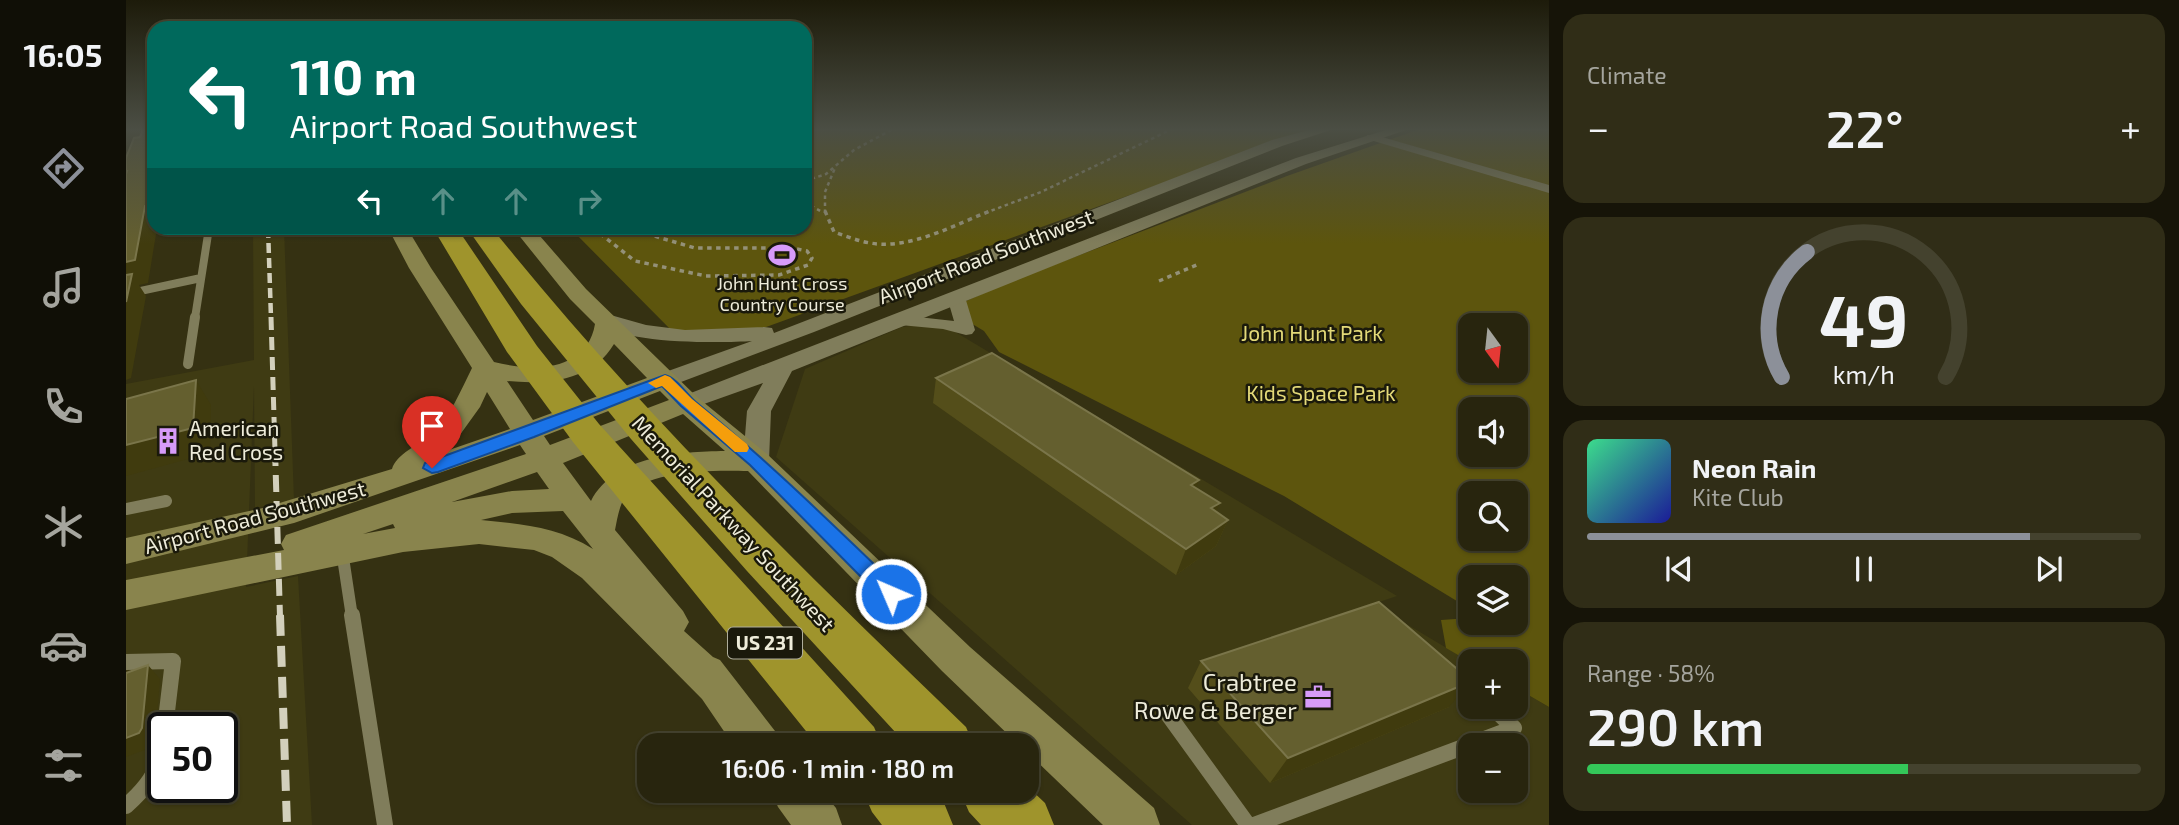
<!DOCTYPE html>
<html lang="en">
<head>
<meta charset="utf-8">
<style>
	body { margin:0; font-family:"Exo 2",sans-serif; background:#302d17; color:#f1f3f6; height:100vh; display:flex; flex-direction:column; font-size:26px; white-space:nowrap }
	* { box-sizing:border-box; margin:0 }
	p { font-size:23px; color:#a5a59e }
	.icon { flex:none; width:38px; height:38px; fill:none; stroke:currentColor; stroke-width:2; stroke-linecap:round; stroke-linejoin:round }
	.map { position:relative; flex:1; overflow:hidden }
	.drawer { display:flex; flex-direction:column; gap:14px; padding:14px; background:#161408; width:630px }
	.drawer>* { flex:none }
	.top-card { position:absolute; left:21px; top:21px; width:665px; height:214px; border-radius:21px; box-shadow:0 2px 5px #0004,0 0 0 2px #44422e; background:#00695c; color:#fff; overflow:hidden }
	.needle { width:46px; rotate:165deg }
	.controls { position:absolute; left:1332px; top:313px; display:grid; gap:14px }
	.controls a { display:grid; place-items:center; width:70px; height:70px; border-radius:14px; background:#28250e; box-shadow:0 2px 5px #0004,0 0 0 2px #44422e; font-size:35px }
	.speed { position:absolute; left:21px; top:712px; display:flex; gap:14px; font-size:35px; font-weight:700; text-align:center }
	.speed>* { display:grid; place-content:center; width:91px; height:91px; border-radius:50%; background:#28250e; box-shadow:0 2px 5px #0004,0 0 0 2px #44422e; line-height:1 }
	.speed .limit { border:4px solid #111; border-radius:10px; background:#fff; color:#111 }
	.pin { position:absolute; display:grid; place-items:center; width:60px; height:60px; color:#fff; margin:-72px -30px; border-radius:50% 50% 50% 0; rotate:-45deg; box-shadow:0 0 7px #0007 }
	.pin .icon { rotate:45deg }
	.me { position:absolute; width:77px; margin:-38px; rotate:315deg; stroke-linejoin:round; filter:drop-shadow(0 0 5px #0008) }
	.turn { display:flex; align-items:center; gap:24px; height:147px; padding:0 28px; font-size:32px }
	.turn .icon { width:91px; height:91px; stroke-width:2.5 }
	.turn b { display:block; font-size:49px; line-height:60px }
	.lanes { display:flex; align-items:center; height:66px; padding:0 28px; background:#0003; justify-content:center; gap:35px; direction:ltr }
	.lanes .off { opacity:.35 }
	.big { font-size:52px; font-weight:600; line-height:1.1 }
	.drawer .tile { flex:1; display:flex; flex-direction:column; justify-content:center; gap:10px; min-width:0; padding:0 24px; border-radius:21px; background:#302d17 }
	.drawer .dial { align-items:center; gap:0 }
	.dial svg { height:182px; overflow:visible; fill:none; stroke:#44422e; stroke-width:7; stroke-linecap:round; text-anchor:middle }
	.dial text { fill:#f1f3f6; stroke:none }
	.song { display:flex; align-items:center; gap:21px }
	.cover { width:84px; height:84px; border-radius:10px; background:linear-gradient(135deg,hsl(150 70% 55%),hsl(240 70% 35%)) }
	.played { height:7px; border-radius:4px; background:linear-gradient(90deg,#8c9099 80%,#44422e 80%) }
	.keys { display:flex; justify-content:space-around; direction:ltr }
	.heat { display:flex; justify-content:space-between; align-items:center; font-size:38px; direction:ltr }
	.charge { height:10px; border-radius:5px; background:linear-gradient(90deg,#34c759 58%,#44422e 0) }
	.trip { position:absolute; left:511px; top:733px; width:402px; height:70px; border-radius:21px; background:#28250e; box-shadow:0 2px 5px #0004,0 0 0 2px #44422e; font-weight:600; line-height:70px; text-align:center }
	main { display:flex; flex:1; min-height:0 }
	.tabs { display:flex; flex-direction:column; width:126px; justify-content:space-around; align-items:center; background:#100f06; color:#a5a59e }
	.tabs .icon { width:49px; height:49px }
	.tabs .active { color:#8c9099 }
	.tabs b { font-size:32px; color:#f1f3f6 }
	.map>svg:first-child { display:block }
</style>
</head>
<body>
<main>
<nav class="tabs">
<b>16:05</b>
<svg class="icon active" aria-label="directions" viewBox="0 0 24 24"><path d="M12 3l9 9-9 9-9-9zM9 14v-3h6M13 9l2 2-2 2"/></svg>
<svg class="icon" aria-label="music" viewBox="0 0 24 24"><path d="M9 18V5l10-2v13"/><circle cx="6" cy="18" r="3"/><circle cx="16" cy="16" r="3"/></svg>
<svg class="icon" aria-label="phone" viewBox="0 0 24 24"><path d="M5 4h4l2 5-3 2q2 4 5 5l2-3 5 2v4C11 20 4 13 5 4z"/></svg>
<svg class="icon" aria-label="climate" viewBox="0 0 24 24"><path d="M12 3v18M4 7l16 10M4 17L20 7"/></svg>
<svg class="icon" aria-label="car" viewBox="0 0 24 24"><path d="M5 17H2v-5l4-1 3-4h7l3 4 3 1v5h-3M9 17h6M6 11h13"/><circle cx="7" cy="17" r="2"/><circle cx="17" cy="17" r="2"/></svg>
<svg class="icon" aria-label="filters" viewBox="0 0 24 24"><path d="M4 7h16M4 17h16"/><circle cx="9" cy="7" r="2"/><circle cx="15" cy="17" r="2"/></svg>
</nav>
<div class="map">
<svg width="1423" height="825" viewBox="0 0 1423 825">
	<rect width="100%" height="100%" fill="#353112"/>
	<path fill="#3f3b13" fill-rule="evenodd" d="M127,228H158L168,500L129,508L128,385L120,587L172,576L186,825H0V384L128,360ZM37,728H96V788H37Z
		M800,324L826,330L1271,596L1247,604L1344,662V707H1390V688L1423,707V825H1066L650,457L679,369L776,327ZM1344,746H1390V791H1344Z"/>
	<path fill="#5d550d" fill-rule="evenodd" d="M679,129H1186L629,331L548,333L444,228H679Z
		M1294,129H1423V707L1390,688V662H1344L1320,648L1315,620L1344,618V623H1390V578H1344V609L1158,496L873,352L858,331L843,322L836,311L840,301L883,282L1161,176ZM1344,326H1390V371H1344ZM1344,410H1390V455H1344ZM1344,494H1390V539H1344Z"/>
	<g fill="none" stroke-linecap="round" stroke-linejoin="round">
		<path stroke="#949178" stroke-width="2.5" stroke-dasharray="3.5 3.5" stroke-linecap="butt" d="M679,181L700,174L728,150L767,129
			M679,202L696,212
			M699,213V192L709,168
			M859,213L915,192L1046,129"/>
		<path stroke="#949178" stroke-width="3.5" stroke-dasharray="4.5 4.5" stroke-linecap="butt" d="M699,211L708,232C720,236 732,241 744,243C784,250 828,225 864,211
			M467,228L509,261L580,276L653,275L682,265L686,258L681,251L666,248H569L501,228
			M1033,281L1073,264"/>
		<path stroke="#807d5b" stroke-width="8" d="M0,294L75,278
			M69,318L83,228"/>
		<path stroke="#807d5b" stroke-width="10" d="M62,364L69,317"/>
		<path stroke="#807d5b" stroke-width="12" d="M0,509L40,501
			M216,551L226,617"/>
		<path stroke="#807d5b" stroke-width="16" d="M226,615L259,825
			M0,662L47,661L39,728
			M1041,713L1122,825
			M0,806C19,789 32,773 37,748
			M1128,825L1388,728L1366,707"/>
		<path fill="#807d5b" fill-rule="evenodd" d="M1241,135H1249L1423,185V193L1241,139Z
			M830,292L839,297L849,330L846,334L840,335L817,329L774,325L765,320L774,315L828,321L821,297Z"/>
		<path fill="#807d5b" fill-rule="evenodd" d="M1187,129H1208L1156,146L688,332L547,385H531L527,380L531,375L626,341C596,343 489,345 471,320L474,316L481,314L520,325L559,330L638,327L646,328L648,333L1146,140Z
			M1263,129H1283L1180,164L666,371L645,411L643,461L639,467L630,470L621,467L617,461L621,411L637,383L561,410L552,408L549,403L552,398L1170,158Z"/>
		<path fill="#89844d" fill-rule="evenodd" d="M262,228H281L305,268L368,362C407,372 461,372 469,324L444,299L387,228H407L460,289L571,397L641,454L844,647L1028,808L1034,825H977L901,752V746H894L816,671L622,471C590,470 518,469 498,499C493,507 491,520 489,530L557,611L563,622L558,631L587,657L594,660L649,731L655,746H608L576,699L456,578L426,557L408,550L353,544L277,552L0,610V580L158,550L155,544L160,535L400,454L394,445L168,523L0,564V538L137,508L266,469C270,454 293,445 306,434C324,417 335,390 346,368L283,268ZM488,344L521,378L407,420L381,381C421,385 466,381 488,344ZM534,391L543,400L424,445L418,436ZM361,392L384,429L323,450L354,407ZM557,414L599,451C553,452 489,455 465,501L437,463ZM411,472L423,489L386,491L326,502ZM437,511L467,549C432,527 395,524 355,520L386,513ZM267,524L269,528L237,534Z
			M645,791H696L710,808L716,825H665L652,807Z"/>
		<path fill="#9f942c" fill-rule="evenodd" d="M307,228H331L411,346L473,424L748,727L756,746H692L447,442L381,352Z
			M341,228H366C510,408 674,567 840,727L848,746H782L621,571L505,439L395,304Z
			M901,786L919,803L928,825H855L843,812L834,791H901Z
			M737,791H807L818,803L827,825H756L746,812Z"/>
		<path stroke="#d3d0bc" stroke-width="4.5" stroke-dasharray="10 5" stroke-linecap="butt" d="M142,228L145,318"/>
		<path stroke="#d3d0bc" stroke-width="5" stroke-dasharray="13 7" stroke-linecap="butt" d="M145,317L149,451"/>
		<path stroke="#d3d0bc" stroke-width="6" stroke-dasharray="17 9" stroke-linecap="butt" d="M149,449L154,617"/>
		<path stroke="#d3d0bc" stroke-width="8" stroke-dasharray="21 10" stroke-linecap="butt" d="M154,615L161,825"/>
	</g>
	<path fill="#544e1a" d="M810,378L1070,488L1091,512L1102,520L1090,546L1050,575L807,403Z
		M1075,661L1323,707L1144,783L1062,688Z"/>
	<path fill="#403b0e" d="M28,180V228H31L22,283L13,285L20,296L5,378L0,380V262Z
		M70,380L85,405L84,453L0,476V445Z
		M1073,480L1063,506L1065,485Z
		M1094,503L1083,529L1085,508Z
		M1102,520L1090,546L1050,575L1060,549Z
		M22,665L34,679L29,741L26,747L0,757V738Z
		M1344,682L1323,707L1144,783L1162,758Z"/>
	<path fill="#645f2f" stroke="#7a754a" stroke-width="2" d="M17,129H28V180L22,205L19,206L9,260L0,262V174L1,171H0V158L8,138L14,137Z
		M6,274L0,302V275Z
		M866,353L1073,480L1065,485L1094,503L1085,508L1102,520L1060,549L810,378Z
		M70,380L67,428L0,445V399Z
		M1253,602L1344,680V682L1162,758L1075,661Z
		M22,665L16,728L13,733L0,738V673Z"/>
	<linearGradient id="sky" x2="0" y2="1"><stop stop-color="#1d1b0a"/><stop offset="0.53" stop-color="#4b4e44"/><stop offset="1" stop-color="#4b4e44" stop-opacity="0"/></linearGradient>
	<rect width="1423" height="244" fill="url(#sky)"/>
	<path fill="#1a73e8" stroke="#114b97" stroke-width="2" d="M539,375C551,378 561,395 571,403C642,461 707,525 773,588L776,594L773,600L765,602L758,600L624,465L555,406L536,386L408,437L312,472L306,473L297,468L299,463Z"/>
	<path fill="#f59e0b" d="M539,375L544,377L566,399L621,444L623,448L621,452H609L536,386L530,388L522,383Z"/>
	<defs>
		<symbol id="stadium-bare" viewBox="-9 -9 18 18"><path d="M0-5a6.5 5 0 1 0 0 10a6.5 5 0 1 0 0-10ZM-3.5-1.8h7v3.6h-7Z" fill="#d79bf9" stroke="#1a190b" stroke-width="2.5" paint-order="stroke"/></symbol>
		<symbol id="building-bare" viewBox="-9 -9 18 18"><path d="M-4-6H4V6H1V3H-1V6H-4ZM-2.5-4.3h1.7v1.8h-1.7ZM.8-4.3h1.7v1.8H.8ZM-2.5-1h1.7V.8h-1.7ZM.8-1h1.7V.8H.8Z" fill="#d79bf9" stroke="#1a190b" stroke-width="2.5" paint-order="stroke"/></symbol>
		<symbol id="office-bare" viewBox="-9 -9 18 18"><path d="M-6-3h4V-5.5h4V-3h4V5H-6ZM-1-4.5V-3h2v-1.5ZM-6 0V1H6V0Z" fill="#d79bf9" stroke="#1a190b" stroke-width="2.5" paint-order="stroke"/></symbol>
	</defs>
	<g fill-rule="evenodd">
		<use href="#stadium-bare" x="637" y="236" width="38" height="38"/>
		<use href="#building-bare" x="23" y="422" width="38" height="38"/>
		<use href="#office-bare" x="1173" y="678" width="38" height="38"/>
	</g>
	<g text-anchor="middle" stroke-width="5" stroke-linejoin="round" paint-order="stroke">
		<g font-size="18" fill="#eeecda" stroke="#1a190b">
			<text x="656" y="290">John Hunt Cross<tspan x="656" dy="21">Country Course</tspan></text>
		</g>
		<rect fill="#1a190b" stroke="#aead9c" stroke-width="2" x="602" y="627.5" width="74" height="31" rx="5"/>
		<g font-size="19" font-weight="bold" fill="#eeecda">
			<text x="639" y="650">US 231</text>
		</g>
		<g font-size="21" fill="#eeecda" stroke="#1a190b">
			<text transform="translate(860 257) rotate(-21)" y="7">Airport Road Southwest</text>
			<text transform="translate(129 518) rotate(-15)" y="7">Airport Road Southwest</text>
			<text transform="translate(607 524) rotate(47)" y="7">Memorial Parkway Southwest</text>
		</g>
		<g font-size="21" fill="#e3d978" stroke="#1a190b">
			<text x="1186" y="341">John Hunt Park</text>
			<text x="1195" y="401">Kids Space Park</text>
		</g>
		<g font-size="21" fill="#eeecda" stroke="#1a190b" text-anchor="start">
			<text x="63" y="436">American<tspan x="63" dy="24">Red Cross</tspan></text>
		</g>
		<g font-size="24" fill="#eeecda" stroke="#1a190b" text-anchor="end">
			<text x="1171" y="691">Crabtree<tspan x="1171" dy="28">Rowe &amp; Berger</tspan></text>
		</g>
	</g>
</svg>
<div class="controls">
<a><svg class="needle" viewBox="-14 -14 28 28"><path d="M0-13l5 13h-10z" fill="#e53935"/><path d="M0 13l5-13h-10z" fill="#a5a59e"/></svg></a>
<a><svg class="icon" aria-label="sound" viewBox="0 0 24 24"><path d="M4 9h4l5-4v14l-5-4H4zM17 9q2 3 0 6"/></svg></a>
<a><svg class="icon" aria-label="search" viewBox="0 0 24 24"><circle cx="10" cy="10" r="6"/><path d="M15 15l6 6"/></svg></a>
<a><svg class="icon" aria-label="layers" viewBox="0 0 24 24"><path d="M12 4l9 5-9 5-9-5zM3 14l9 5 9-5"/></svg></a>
<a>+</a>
<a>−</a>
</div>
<div class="speed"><div class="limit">50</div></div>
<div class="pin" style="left:306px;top:468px;background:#d93025"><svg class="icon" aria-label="arrive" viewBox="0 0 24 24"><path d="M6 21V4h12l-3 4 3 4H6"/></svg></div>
<svg class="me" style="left:765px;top:594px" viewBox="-20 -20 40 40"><circle r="17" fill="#1a73e8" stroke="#fff" stroke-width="3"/><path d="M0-11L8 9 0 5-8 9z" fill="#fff"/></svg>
<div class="trip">16:06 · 1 min · 180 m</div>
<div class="top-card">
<div class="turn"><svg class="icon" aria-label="left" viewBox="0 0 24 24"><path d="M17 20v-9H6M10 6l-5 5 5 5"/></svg><div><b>110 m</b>Airport Road Southwest</div></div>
<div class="lanes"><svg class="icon" aria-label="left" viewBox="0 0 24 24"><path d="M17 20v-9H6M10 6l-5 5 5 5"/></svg><svg class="icon off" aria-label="ahead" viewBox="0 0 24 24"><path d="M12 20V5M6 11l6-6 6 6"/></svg><svg class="icon off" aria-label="ahead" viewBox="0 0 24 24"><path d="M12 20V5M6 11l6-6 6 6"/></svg><svg class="icon off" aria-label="right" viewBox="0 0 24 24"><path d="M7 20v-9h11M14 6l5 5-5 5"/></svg></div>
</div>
</div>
<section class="drawer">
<div class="tile"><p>Climate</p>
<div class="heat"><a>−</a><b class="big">22°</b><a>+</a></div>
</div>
<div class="tile dial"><svg viewBox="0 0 100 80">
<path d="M14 69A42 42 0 1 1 86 69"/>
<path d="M14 69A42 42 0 0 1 25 14" stroke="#8c9099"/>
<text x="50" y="56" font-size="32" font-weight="700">49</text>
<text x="50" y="72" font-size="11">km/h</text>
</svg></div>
<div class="tile">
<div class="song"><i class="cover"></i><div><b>Neon Rain</b><p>Kite Club</p></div></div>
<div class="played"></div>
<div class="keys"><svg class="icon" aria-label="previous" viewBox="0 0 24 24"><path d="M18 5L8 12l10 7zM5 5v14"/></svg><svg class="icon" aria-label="pause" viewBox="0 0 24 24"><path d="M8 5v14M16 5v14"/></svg><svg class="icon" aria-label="next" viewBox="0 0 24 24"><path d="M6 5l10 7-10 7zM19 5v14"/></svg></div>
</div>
<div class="tile"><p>Range · 58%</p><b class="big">290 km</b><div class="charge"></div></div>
</section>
</main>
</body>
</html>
